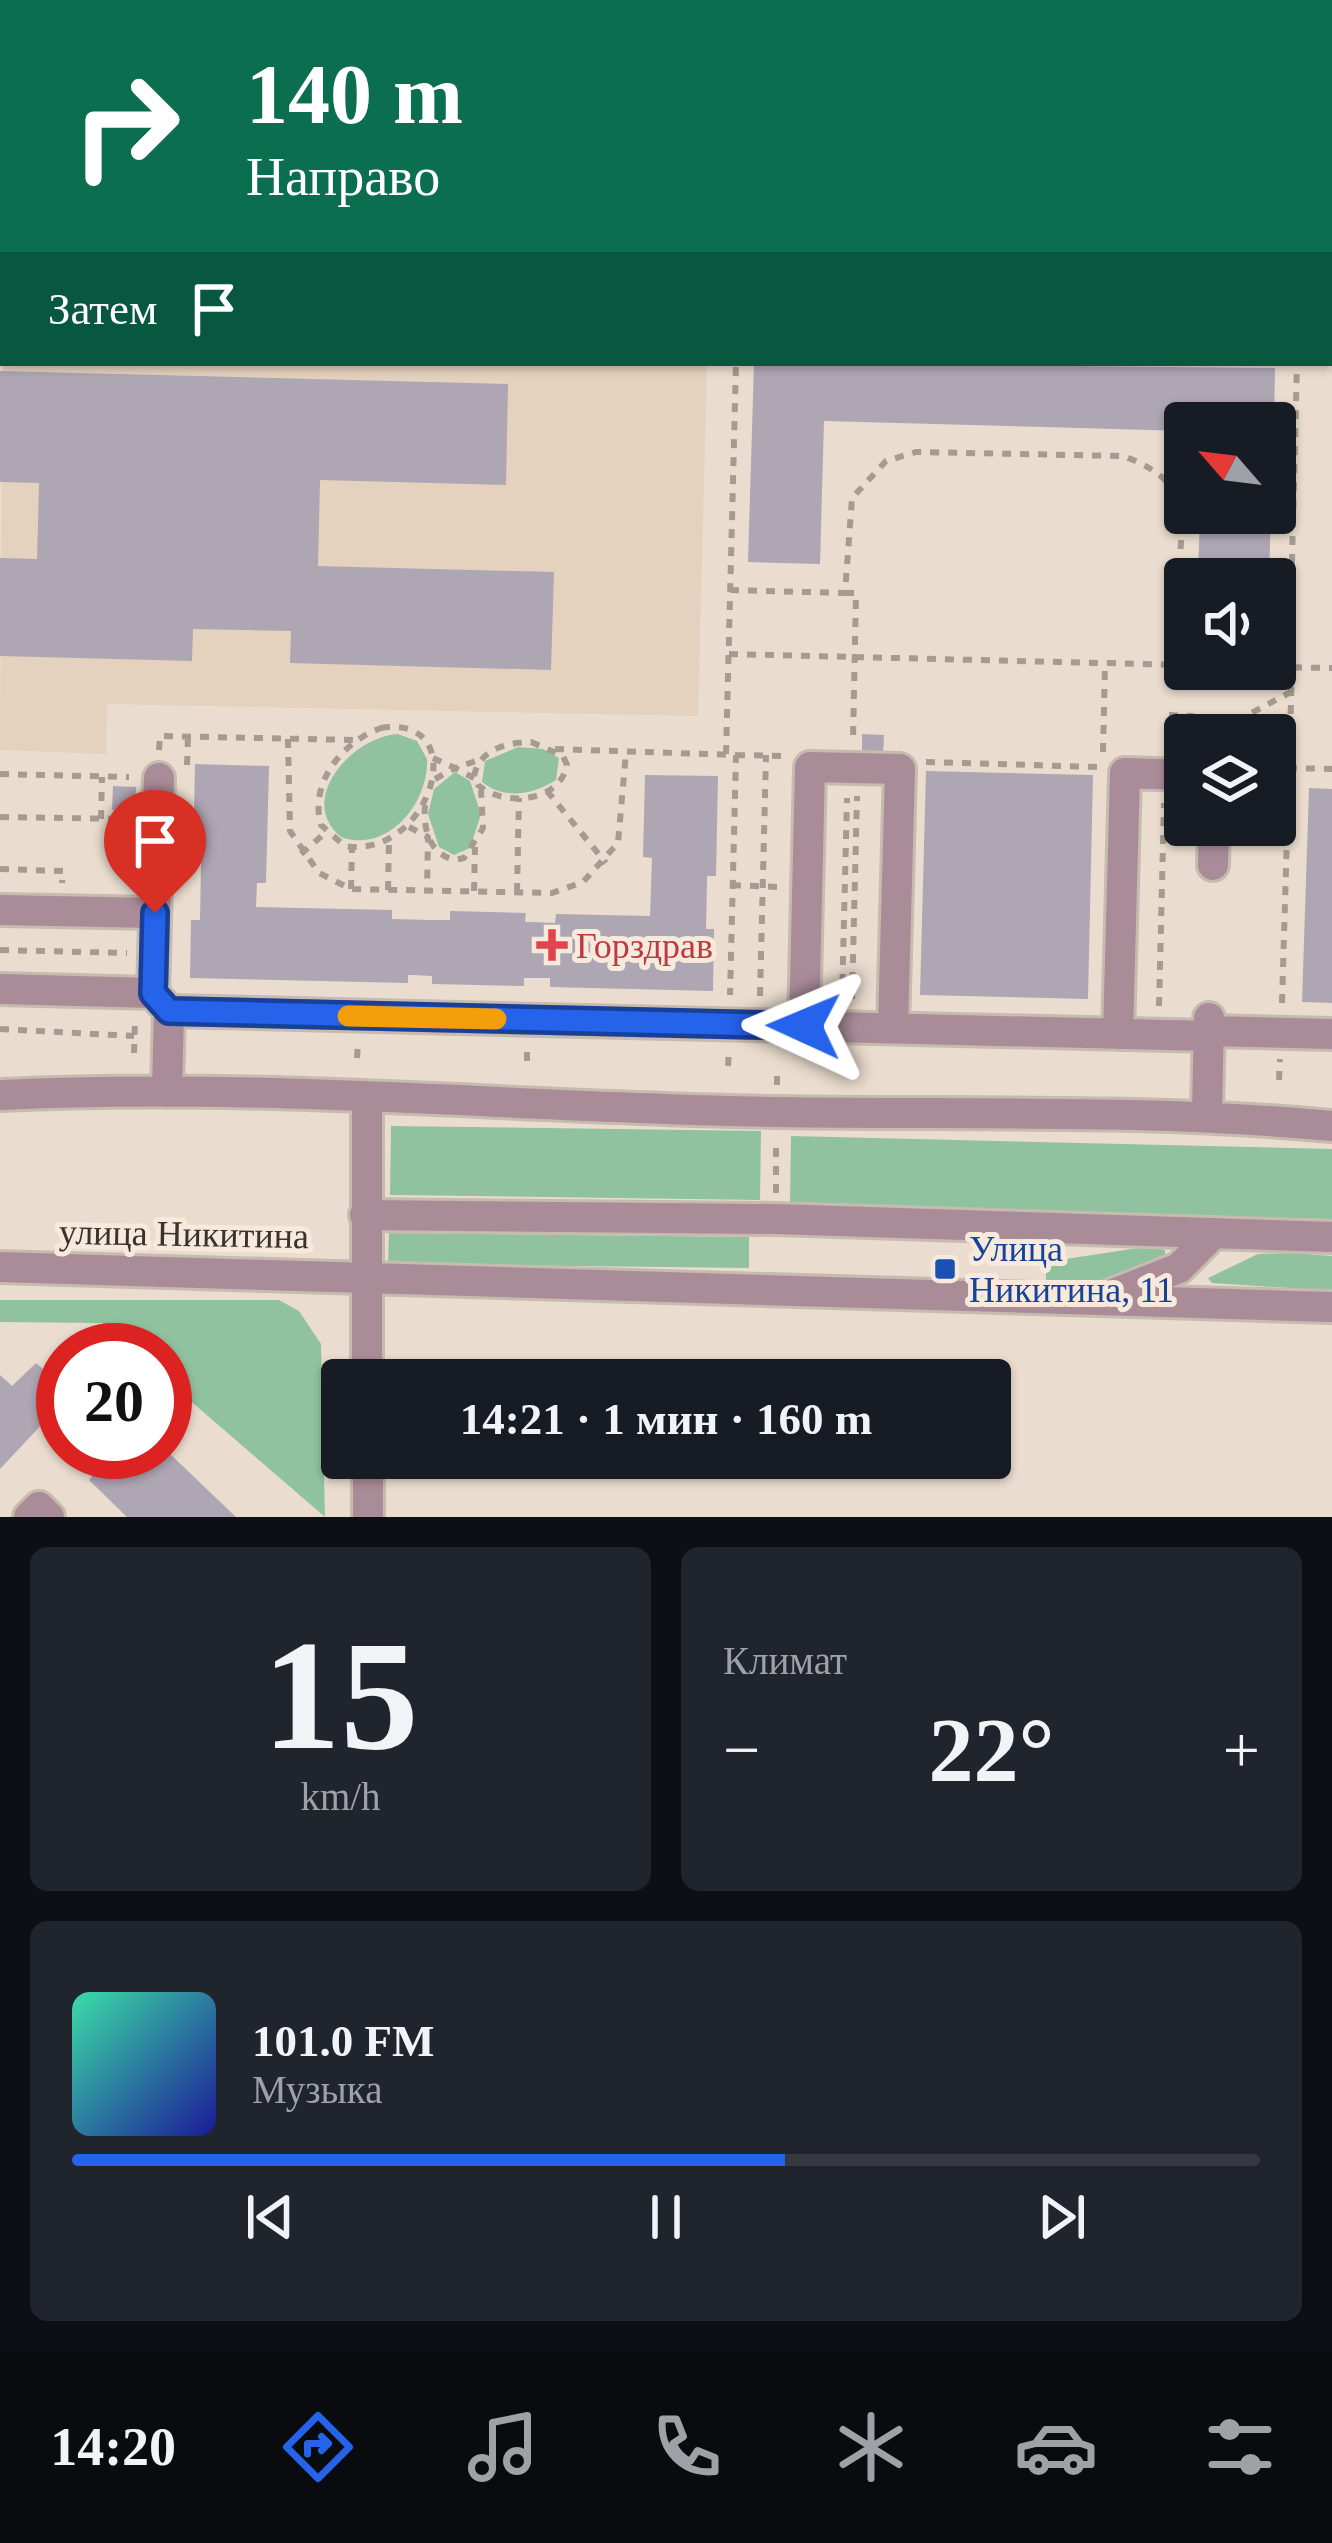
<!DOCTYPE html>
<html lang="ru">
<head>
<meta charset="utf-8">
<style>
	body { margin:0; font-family:Georgia,serif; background:#20242c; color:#f1f3f6; height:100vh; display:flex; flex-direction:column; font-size:45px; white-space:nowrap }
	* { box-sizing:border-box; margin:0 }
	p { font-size:39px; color:#9ea1a6 }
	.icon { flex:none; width:66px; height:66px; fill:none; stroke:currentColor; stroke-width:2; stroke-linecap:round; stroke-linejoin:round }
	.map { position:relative; height:1517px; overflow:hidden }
	.sheet { display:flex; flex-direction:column; gap:30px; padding:30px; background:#0d0f14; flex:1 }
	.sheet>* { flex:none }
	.hud { position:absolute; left:0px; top:0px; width:1332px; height:366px; box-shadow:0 3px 9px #0004; background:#0b6e4f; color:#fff; overflow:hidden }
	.needle { width:78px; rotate:298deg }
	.tools { position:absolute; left:1164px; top:402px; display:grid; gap:24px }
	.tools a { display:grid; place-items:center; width:132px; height:132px; border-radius:12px; background:#171b24; box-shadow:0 3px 9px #0004; font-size:60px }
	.speed { position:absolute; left:36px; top:1323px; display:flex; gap:24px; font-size:60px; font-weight:700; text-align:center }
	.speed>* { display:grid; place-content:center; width:156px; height:156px; border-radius:50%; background:#171b24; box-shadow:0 3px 9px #0004; line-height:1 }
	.speed .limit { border:18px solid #d22; background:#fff; color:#111 }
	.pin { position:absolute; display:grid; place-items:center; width:102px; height:102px; color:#fff; margin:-123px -51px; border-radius:50% 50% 50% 0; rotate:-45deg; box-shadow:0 0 12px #0007 }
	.pin .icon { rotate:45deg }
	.me { position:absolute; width:132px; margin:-66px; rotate:271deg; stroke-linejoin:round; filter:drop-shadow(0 0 9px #0008) }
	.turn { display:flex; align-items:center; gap:42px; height:252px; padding:0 48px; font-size:54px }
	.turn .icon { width:156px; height:156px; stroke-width:2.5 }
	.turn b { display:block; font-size:84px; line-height:102px }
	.then { display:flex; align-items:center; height:114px; padding:0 48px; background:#0003; gap:24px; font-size:45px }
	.big { font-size:90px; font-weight:700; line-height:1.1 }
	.sheet .tile { flex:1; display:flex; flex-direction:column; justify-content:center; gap:18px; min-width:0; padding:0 42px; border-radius:18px; background:#20242c }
	.sheet .dial { align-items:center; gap:0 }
	.dial b { font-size:156px; line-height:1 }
	.song { display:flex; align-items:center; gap:36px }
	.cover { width:144px; height:144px; border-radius:18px; background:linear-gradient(135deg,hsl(160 70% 55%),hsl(240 70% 35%)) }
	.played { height:12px; border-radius:6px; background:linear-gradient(90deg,#2563eb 60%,#363941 60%) }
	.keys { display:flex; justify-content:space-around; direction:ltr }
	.heat { display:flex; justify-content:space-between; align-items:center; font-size:66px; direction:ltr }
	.sheet .tiles { flex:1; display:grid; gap:30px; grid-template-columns:1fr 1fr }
	.tile:last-child { grid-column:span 2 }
	.trip { position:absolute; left:321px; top:1359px; width:690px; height:120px; border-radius:12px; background:#171b24; box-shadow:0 3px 9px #0004; font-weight:700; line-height:120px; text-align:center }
	.dock { display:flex; height:192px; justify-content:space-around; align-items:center; background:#090b0e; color:#9ea1a6 }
	.dock .icon { width:84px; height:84px }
	.dock .current { color:#2563eb }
	.dock b { font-size:54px; color:#f1f3f6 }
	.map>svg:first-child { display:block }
</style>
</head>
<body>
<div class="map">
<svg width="1332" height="1517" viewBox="0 0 1332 1517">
	<rect width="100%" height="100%" fill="#eaddcf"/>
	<path fill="#e4d1be" d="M412,0H912L413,3Z
		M3,235V363H707L698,716L107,704L106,754L0,750Z"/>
	<path fill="#91c29f" d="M398,734L417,741L427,759C429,803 388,854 341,837C295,799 354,736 398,734Z
		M518,747L543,749L559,758L556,780C532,795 505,800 482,782L485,761Z
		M455,772L470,781L481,814L470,848L454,855L439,847L428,814L434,789Z
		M391,1126L761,1131L760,1200L390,1195Z
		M791,1136L1332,1149V1219L790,1205Z
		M389,1233L749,1237V1268L388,1264Z
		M1151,1246L1165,1250V1257L1110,1282L1046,1280V1262Z
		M1293,1253L1332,1256V1291L1212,1283L1208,1278L1258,1254Z
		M0,1300H279L299,1311L321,1344L325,1517L165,1379V1350H133L102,1323L0,1322Z"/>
	<path fill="#afa6b4" d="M754,363L1275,368L1274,423H1185V431L824,421L820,564L748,562Z
		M0,371L508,384L506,485L320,480L318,566L554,572L551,670L290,663L291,631L193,629L192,661L0,656V558L37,559L39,483L0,482Z
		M1200,513H1271L1269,577L1198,575Z
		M862,734L884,735L883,757H862Z
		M1174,735H1185V765L1173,764Z
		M195,764L269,766L266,883H257L256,907L392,910V919L431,920H450V911L526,913L525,922H532L555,923L556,914L650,916L652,858L643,857L645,775L718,776L716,876H707V881L706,929H714L713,991L550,987V978H524V986L432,984V976L414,975H408V983L190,978L191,920H200L201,863H193Z
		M926,771L1093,775L1088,999L920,995Z
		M113,786L136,787L135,811L112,810Z
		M1309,788L1332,789V1003L1302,1002Z
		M36,1363L63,1386V1436L46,1420L0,1469V1375L12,1386Z
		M80,1452H168L236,1517H127L89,1480L98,1469Z"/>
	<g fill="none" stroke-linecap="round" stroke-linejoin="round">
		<defs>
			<path id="minor" d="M1329,332H1332
				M159,778L153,993L169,1011L167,1092
				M1213,865L1214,825
				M0,910L155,913
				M0,989L153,993
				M169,1011L1209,1036
				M804,1026L810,767L900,769L893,1028
				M1209,1031L1332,1034
				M1118,1034L1125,773L1185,775
				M0,1095C259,1082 520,1108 779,1112C964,1115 1148,1109 1332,1126
				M1207,1114L1209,1018
				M365,1215L775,1219L1332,1237
				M0,1267L1332,1307
				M1111,1295L1179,1268L1214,1233
				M367,1380V1097
				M368,1458V1517
				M29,1517L39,1507L49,1517"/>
		</defs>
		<use href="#minor" stroke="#c6bbaf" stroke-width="36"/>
		<path stroke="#a59b90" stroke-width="6" stroke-dasharray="9 9" stroke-linecap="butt" d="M730,590L845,593L852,498L886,461L916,452L1123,456C1215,489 1166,542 1185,598
			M845,593H856L853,740
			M1275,600L1291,601L1297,363
			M729,654L1185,665
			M1275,667L1332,668
			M1169,715L1192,716L1221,729L1291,692
			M381,728C475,714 430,860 345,846L321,825C309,783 342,742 381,728Z
			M288,739L290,831L319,873L351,889L552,893L583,882L618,843L626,752
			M531,742L563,756L567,765C560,803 503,807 478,785L474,776C480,748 507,743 531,742Z
			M555,749L736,755L730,995
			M159,750L160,736L354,740
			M1103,752L1105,664
			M726,754L736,363
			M736,755L786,756
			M433,758L455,768L479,760
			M926,762L1099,767
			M187,765L188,736
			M1289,768L1292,667
			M0,774L129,777
			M435,779L455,768L474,778
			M547,791L606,863
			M425,805C423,829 429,853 454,860L464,858L483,828L481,790
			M0,817L128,819
			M101,819L102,777
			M409,827L428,837L427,890
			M301,854L325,833
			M0,869L63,871L62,883
			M732,885L777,887
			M351,889L352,848
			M388,890L389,839
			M474,891L475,847
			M517,892L519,798
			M0,950L127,953
			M760,996L766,755
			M852,999L857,796
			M842,1001L847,798
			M1282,1003L1289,768L1332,769
			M1159,1006L1164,803
			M0,1029L134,1036
			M134,1053L135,1020
			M357,1058L358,1042
			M527,1061V1046
			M728,1066L729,1051
			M1279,1080L1280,1059
			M777,1085V1068
			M776,1193V1140"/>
		<use href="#minor" stroke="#aa8c98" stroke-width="30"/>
	</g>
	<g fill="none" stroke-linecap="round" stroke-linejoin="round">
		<defs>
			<path id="route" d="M155,913L153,993L169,1011L804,1026"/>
		</defs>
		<use href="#route" stroke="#184099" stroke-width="30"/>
		<use href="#route" stroke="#2563eb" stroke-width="21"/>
		<path stroke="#f59e0b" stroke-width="21" d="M348,1016L496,1019"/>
	</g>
	<path fill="#e0444e" stroke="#f7eadc" stroke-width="4.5" d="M546 927h12v12h12v12h-12v12h-12v-12h-12v-12h12z"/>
	<rect fill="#1a4fb4" stroke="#f7eadc" stroke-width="4.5" x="933" y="1257" width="24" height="24" rx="6"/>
	<g text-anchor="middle" stroke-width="10" stroke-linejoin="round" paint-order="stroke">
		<g font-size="36" fill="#be3a42" stroke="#f7eadc" text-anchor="start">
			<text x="576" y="958">Горздрав</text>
		</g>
		<g font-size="36" fill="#38332d" stroke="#f7eadc">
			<text transform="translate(184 1233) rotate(1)" y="13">улица Никитина</text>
		</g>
		<g font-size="36" fill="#164399" stroke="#f7eadc" text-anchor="start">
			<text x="969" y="1261">Улица<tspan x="969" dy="41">Никитина, 11</tspan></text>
		</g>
	</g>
</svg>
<div class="tools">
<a><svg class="needle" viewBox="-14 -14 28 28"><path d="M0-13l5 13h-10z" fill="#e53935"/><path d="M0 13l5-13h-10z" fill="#9ea1a6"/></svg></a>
<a><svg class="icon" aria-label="sound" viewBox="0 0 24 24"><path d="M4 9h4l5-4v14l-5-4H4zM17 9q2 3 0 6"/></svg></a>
<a><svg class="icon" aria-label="layers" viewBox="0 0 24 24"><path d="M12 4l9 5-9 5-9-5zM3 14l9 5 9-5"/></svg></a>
</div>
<div class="speed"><div class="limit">20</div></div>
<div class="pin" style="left:155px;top:913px;background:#d93025"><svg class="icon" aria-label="arrive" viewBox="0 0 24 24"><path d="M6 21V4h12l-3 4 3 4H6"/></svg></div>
<svg class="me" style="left:804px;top:1026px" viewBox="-20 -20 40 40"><path d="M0-17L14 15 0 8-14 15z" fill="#2563eb" stroke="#fff" stroke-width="4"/></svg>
<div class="trip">14:21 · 1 мин · 160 m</div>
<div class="hud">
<div class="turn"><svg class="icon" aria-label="right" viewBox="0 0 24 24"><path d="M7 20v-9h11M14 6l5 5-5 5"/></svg><div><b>140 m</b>Направо</div></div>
<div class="then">Затем<svg class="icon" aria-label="arrive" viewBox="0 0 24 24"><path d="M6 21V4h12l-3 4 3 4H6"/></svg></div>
</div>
</div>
<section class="sheet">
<div class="tiles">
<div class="tile dial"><b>15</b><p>km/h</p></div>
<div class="tile"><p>Климат</p>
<div class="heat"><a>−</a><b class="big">22°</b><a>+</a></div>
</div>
<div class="tile">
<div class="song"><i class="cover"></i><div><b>101.0 FM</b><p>Музыка</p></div></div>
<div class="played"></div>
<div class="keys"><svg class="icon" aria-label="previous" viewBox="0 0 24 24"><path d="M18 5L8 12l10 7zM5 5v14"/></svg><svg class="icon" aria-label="pause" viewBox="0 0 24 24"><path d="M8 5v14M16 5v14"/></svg><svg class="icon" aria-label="next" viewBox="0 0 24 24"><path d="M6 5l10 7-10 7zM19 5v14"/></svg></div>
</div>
</div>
</section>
<nav class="dock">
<b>14:20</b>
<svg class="icon current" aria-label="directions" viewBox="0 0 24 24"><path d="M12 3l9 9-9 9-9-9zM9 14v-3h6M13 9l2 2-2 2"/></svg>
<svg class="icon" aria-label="music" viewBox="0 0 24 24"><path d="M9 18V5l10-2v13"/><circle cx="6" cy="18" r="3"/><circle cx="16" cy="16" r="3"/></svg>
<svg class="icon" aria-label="phone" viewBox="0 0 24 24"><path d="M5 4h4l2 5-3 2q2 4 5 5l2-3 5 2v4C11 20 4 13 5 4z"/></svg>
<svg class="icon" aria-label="climate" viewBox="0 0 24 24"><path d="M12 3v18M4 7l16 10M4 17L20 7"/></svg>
<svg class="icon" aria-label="car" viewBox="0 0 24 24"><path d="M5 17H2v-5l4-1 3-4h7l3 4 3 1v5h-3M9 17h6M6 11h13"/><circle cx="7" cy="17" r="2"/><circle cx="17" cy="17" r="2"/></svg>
<svg class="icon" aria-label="filters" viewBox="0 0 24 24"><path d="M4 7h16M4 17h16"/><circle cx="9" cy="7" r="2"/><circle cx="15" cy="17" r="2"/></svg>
</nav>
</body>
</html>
